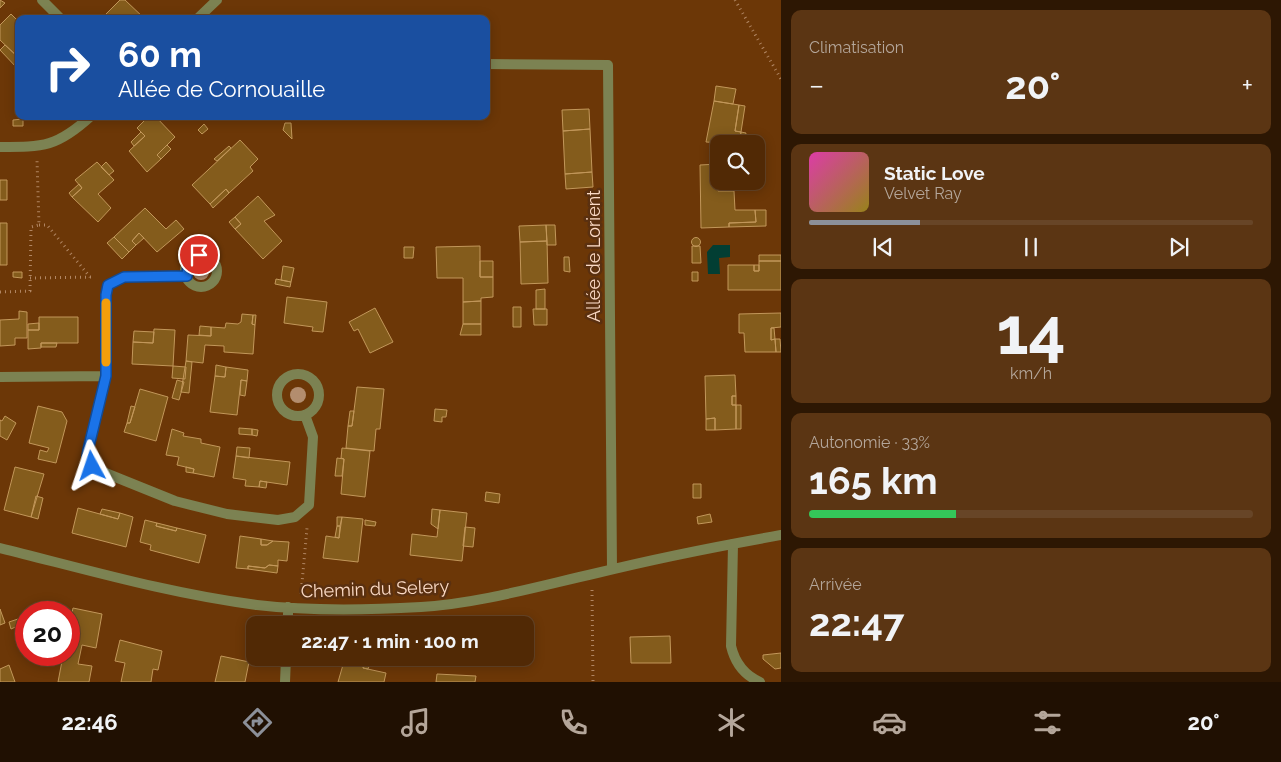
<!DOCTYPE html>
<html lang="fr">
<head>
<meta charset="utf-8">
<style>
	body { margin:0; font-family:Raleway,sans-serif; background:#5b3513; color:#f1f3f6; height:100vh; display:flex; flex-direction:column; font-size:19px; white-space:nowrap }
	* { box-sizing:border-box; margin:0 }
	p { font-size:16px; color:#b4a69a }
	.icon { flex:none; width:28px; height:28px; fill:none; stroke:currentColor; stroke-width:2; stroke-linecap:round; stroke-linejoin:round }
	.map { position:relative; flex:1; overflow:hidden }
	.sheet { display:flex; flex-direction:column; gap:10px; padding:10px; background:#2d1703; width:500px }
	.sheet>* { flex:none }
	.hud { position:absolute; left:15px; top:15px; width:475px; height:105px; border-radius:10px; box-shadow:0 2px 12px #0003,0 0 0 1px #674527; background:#1a4fa0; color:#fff; overflow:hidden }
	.fabs { position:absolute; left:710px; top:135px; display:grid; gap:10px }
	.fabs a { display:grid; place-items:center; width:55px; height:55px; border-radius:10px; background:#512905; box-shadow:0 2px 12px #0003,0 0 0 1px #674527; font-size:25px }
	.speed { position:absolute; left:15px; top:601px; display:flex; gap:10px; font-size:25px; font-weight:700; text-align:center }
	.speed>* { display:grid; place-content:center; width:65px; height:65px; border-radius:50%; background:#512905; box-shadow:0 2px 12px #0003,0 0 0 1px #674527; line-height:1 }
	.speed .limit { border:8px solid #d22; background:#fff; color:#111 }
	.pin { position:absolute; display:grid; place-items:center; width:42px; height:42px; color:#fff; margin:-21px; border:2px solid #fff; border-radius:50%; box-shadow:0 1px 5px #0007 }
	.me { position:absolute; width:55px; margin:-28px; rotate:355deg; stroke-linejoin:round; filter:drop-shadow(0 0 4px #0008) }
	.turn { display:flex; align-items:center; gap:18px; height:105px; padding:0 20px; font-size:22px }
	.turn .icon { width:65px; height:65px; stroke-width:2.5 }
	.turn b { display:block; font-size:35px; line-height:42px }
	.big { font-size:38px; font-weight:700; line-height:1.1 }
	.sheet .tile { flex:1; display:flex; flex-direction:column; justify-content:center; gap:8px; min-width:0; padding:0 18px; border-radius:10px; background:#5b3513 }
	.sheet .dial { align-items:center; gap:0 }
	.dial b { font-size:65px; line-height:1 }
	.song { display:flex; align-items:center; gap:15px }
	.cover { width:60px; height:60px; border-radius:8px; background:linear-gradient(135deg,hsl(320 70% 55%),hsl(50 70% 35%)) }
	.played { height:5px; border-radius:2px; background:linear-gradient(90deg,#8c9099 25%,#674527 25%) }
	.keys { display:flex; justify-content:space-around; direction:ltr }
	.heat { display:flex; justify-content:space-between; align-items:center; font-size:28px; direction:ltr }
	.charge { height:8px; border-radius:4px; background:linear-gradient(90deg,#34c759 33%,#674527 0) }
	.trip { position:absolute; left:246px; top:616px; width:288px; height:50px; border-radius:10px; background:#512905; box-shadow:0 2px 12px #0003,0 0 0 1px #674527; font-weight:700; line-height:50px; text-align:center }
	.menu { display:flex; height:80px; justify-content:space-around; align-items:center; background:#201002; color:#b4a69a }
	.menu .icon { width:35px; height:35px }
	.menu .selected { color:#8c9099 }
	.menu b { font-size:22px; color:#f1f3f6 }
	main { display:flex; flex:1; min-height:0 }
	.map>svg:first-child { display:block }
</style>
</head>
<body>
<main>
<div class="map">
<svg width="781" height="682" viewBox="0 0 781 682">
	<rect width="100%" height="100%" fill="#6c3707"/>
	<path fill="#023e33" d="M727,181H753V186L727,187Z
		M713,245H730V257L719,258L720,274H708L707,252Z"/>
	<path fill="#845c1c" stroke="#c2975a" d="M0,0L5,3L0,8Z
		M120,0H125L145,19H101Z
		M11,14L19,22V58L0,40V25Z
		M5,45L19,58L18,69L0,50Z
		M716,86L736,89L733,104L714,101Z
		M714,101L739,105L735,131L741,132L739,144L706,142Z
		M739,105L745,106L741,132L735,131Z
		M589,109L590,129L563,131L562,110Z
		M149,116H155L175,137L157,155L161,159L147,172L129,151L145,136L137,128Z
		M23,119V126H13V120Z
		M285,123H291L292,139L283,130Z
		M204,124L208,129L202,134L198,130Z
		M590,129L592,172L565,174L563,131Z
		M141,132L145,136L134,146L131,142Z
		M741,132L746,133L744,144H739Z
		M240,140L258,159L250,167L253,171L229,193L226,189L210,204L192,185Z
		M167,145L171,149L161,159L157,155Z
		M229,146L231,148L217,161L214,159Z
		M97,162L114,180L98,194L111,208L98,222L72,197L82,188L75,180Z
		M106,162L114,171L109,175L101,167Z
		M718,164V191H734L735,210H755L756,222L729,223V227L701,228L700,165Z
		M592,172L593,187L566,189L565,174Z
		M0,180H7V200H0Z
		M79,184L82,188L72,197L69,193Z
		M226,189L229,193L213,208L210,204Z
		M258,196L275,215L264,221L282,241L263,259L235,229L241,224L235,217Z
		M145,208L166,229L176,220L184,229L157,252L139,233L132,241L136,245L129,252L114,237Z
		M755,210H766V226L729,227V223L756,222Z
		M235,217L241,224L235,229L229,222Z
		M0,223H7V265H0Z
		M546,225L547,241L520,242L519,226Z
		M546,225H555L556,245H547Z
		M139,233L144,238L136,245L132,241Z
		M114,237L129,252L122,259L107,243Z
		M691.5 242a4.5 4.5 0 1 1 9 0a4.5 4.5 0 1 1-9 0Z
		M547,241L548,283L521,284L520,242Z
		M480,246V277H493V297L481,298V301L463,302V278H437L436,247Z
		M692,246H700L701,263H692Z
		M404,247H414L413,258H404Z
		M759,255H781V261H759Z
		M564,257H569L570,272L564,271Z
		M480,261H493V277H480Z
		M759,261H781V290H728V265H754V271H759Z
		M754,265H759V271H754Z
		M283,266L294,268L291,282L281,280Z
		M13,272H22V278L13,277Z
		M692,272H698V281H692Z
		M276,279L291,282L290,287L275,284Z
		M545,289V309H536V290Z
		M287,297L327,302L323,332L312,331L313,327L284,323Z
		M481,301V324H463V302Z
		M513,307H521V327H513Z
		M375,308L393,342L370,353L358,329L354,331L349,322Z
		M533,309H547V325H534Z
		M19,311L27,312V338H15V345L0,346V320L19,319Z
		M781,313V327L771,328V340L775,339L776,352H745L744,333H739V314Z
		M242,314L253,315L252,324L255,325L253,354L224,352V346L205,345L203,363L186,361L188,335L211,336V327L225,328L226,323L238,324L241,322Z
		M253,315H256L255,325L252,324Z
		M39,317H78V343H41V348L28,349V330H39Z
		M39,323V330H28V324Z
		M463,324H481V335H460Z
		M200,326L211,327V336L199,335Z
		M771,328H774L775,339L771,340Z
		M154,329L175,330L173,366L132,364L133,342L153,343Z
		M134,331L154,332L153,343L133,342Z
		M775,339H780L781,352H776Z
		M41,343H57L56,347H41Z
		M186,361L192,362L189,393L181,392Z
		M216,365L226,367L225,377L215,376Z
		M173,366L186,367L185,379L172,378Z
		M226,367L248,370L247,381L241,380L237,415L210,412L215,376L225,377Z
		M735,375L736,396H732V405H736V429L715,430V418L706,419L705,376Z
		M177,380L184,382L179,400L172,398Z
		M241,380L247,381L245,396L240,395Z
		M357,387L384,389L380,429H376L374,451L346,448L348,426H352Z
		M140,389L168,397L156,441L124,432L127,423H130Z
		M732,396H736V405H732Z
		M736,405H741V429H736Z
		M38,406L62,412L67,421L56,463L38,459L40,450L47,452L49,448L29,443Z
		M131,406L135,407L130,423H127Z
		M435,409L447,410L446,417H442V422L434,421Z
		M350,411H354L352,426H348Z
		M5,416L16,423L7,440L0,436V420L2,421Z
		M715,418V430H706V419Z
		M239,428L252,429V435L239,434Z
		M172,429L184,433L183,436L201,439V443L220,447L214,477L193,473L194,469L177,465L179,457L166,455Z
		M252,429L258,430L257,436L252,435Z
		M237,447L250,448L249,458L236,456Z
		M342,448L370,451L365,497L341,494L344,459L341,458Z
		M236,456L290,462L287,485L260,481L259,487L245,486L246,480L233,478Z
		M337,458L344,459L342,476H335Z
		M15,467L44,474L31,517L4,510Z
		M186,467L194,469L193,473L186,472Z
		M260,481L267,482L266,488L259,487Z
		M693,484H701V498H693Z
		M486,492L500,494L499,503L485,501Z
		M36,496L43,498L38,519L31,517Z
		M78,508L118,519L120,513L133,517L126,547L72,533Z
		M102,509L120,513L118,519L100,514Z
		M432,509L440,510L438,529L431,524Z
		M440,510L467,513L462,561L410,555L412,534L437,537Z
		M710,514L712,522L698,524L697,517Z
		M337,517H342L340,526H337Z
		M342,517L363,519L358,562L323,558L326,536L339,538Z
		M145,520L157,523L156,526L176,531L177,528L206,535L199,563L150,550L151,545L140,542Z
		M365,520L376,522L375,526L365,525Z
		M157,523L177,528L176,531L156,526Z
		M337,526H340L339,538L335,537Z
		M465,527L475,528L473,547L463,546Z
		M240,536L261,539V545H267L273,541L289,542L287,561L278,560V566L269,565L265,568L248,566V569L236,568Z
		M261,539L273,541L267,545H261Z
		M269,565L278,566L277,573L248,569V566L265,568Z
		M73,608L102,614L96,648L82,645L78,664L92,666L89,682H58L62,661L54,660L55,655H69V628Z
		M0,609L5,623L0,625Z
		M18,619L20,625L11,629L9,622Z
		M670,636L671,663H631L630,637Z
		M120,640L162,651L158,670L153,669L151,682H121L125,663L115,661Z
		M781,653V668L775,669L763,659V655Z
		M221,656L249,662L245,682H215Z
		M345,658H366L363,668L386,673L384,682H338Z
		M365,663L370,664L368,669L363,668Z
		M9,665L15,682H0V669Z
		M437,674L476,676L475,682H436Z"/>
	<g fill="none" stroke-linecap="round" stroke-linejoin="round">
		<path stroke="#b18663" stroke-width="3" stroke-dasharray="1 4" stroke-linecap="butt" d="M735,0L781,79
			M39,225H47L90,277
			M30,278L95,277
			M0,292L30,291L31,227L39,225L37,160
			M592,590L593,682
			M301,594L307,528"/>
		<path stroke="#7c8252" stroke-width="10" d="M42,0L61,19
			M197,19L217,0
			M0,147C44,147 57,147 91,116
			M185 271a16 16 0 1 1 32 0a16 16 0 1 1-32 0Z
			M187,276L124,277L108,285L106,295V376L88,450L89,463L98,470L175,501L227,514L278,520L295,517L309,505L313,437L305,415
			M277 395a21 21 0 1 1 42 0a21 21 0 1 1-42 0Z
			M0,377L106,376
			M733,544L731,646C735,663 744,675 760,682"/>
		<path stroke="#7c8252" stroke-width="10" d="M486,64L608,65L612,569
			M0,548C85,569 170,594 257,605C309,611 369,610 421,607C481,603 539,586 597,573C658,558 719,546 781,535
			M288,625V607
			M285,682L286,658"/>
	</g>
	<g fill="#b38d6e">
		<circle cx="201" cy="272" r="8"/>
		<circle cx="298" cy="395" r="8"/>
	</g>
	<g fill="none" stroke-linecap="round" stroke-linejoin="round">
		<defs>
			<path id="route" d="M92,466L87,457L88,450L106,376V295L108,285L124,277L187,276L188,263L199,255"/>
		</defs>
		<use href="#route" stroke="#114b97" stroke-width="12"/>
		<use href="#route" stroke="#1a73e8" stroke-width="9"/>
		<path stroke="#f59e0b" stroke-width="9" d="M106,303V362"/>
	</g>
	<g text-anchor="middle" stroke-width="5" stroke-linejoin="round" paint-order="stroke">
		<g font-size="18" fill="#fbdac5" stroke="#5a3010">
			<text transform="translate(594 256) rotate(-90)" y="6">Allée de Lorient</text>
			<text transform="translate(375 589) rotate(-2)" y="6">Chemin du Selery</text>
		</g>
	</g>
</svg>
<div class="fabs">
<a><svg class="icon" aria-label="search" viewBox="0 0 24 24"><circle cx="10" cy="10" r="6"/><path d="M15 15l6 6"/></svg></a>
</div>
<div class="speed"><div class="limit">20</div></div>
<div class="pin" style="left:199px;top:255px;background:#d93025"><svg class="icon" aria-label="arrive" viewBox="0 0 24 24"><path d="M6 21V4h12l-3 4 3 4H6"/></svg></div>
<svg class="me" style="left:92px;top:466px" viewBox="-20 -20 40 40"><path d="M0-17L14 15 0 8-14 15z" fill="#1a73e8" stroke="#fff" stroke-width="4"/></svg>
<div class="trip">22:47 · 1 min · 100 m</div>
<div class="hud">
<div class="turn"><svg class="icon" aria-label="right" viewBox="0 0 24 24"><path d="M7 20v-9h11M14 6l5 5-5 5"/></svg><div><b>60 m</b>Allée de Cornouaille</div></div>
</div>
</div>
<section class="sheet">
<div class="tile"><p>Climatisation</p>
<div class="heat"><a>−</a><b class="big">20°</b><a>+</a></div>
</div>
<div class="tile">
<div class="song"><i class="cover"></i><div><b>Static Love</b><p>Velvet Ray</p></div></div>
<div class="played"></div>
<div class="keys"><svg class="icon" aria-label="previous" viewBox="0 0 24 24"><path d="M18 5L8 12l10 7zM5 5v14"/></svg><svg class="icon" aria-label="pause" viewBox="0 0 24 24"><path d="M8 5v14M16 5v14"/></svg><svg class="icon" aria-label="next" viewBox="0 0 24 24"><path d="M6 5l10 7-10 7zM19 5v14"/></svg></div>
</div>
<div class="tile dial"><b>14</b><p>km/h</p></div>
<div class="tile"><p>Autonomie · 33%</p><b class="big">165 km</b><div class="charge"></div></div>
<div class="tile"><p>Arrivée</p><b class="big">22:47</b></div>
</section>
</main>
<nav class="menu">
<b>22:46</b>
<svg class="icon selected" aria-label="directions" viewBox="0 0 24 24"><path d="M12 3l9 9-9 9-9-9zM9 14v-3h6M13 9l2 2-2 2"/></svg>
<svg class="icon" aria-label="music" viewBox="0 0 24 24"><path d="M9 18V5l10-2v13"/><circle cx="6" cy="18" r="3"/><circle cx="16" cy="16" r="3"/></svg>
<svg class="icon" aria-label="phone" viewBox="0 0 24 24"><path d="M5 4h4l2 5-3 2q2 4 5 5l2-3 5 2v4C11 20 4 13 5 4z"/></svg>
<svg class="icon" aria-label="climate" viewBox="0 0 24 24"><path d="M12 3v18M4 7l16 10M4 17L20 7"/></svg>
<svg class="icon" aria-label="car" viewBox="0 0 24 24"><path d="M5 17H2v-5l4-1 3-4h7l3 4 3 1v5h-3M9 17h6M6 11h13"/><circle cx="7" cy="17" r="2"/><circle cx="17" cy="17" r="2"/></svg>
<svg class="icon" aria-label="filters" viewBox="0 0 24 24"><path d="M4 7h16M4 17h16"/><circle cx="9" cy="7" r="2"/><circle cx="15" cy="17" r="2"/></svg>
<b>20°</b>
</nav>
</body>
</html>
